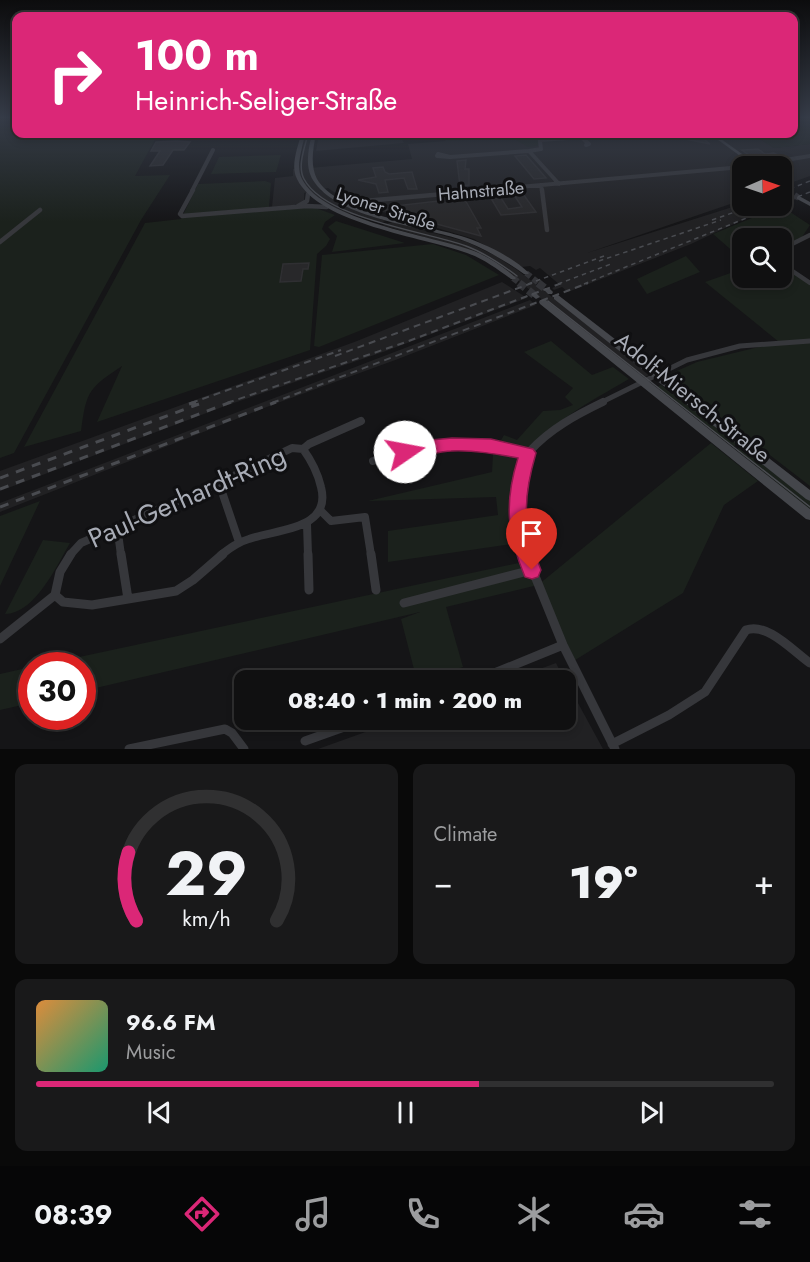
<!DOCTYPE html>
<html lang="en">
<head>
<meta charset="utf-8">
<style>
	body { margin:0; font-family:Jost,sans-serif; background:#19191a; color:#f1f3f6; height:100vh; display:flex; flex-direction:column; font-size:22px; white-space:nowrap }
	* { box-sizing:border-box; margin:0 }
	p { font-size:20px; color:#9c9d9f }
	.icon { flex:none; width:33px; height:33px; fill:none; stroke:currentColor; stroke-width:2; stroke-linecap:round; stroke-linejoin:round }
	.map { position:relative; height:749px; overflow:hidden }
	.side { display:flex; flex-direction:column; gap:15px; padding:15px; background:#090909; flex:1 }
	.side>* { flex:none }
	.banner { position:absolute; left:12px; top:12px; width:786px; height:126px; border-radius:12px; box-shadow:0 3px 9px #0003,0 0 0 2px #303031; background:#db2777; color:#fff; overflow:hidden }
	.needle { width:39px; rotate:88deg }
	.buttons { position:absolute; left:732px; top:156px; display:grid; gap:12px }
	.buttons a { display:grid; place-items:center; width:60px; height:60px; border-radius:12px; background:#101011; box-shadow:0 3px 9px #0003,0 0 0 2px #303031; font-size:30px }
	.speed { position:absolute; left:18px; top:652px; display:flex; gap:12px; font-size:30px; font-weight:700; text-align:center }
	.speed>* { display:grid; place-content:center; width:78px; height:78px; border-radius:50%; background:#101011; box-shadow:0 3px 9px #0003,0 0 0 2px #303031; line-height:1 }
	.speed .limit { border:9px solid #d22; background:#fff; color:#111 }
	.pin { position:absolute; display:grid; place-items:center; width:51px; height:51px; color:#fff; margin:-62px -26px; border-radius:50% 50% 50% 0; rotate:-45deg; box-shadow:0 0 6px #0007 }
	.pin .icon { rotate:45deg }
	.me { position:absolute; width:66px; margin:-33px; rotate:78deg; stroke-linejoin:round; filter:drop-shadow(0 0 4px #0008) }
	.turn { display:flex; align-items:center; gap:21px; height:126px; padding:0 24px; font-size:27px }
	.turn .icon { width:78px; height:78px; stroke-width:2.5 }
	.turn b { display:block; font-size:42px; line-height:51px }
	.big { font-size:45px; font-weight:800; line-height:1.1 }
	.side .tile { flex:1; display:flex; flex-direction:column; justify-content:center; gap:9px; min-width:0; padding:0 21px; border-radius:12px; background:#19191a }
	.side .dial { align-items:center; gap:0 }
	.dial svg { height:156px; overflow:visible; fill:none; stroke:#303031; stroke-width:7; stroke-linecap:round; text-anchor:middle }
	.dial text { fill:#f1f3f6; stroke:none }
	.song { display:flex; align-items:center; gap:18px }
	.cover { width:72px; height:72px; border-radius:9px; background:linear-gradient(135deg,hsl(30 70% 55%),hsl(160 70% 35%)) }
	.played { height:6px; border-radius:3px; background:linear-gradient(90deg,#db2777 60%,#303031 60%) }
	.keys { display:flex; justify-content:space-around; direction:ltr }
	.heat { display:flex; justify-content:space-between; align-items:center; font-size:33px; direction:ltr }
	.side .tiles { flex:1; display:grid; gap:15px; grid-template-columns:1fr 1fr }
	.tile:last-child { grid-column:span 2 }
	.trip { position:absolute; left:234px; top:670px; width:342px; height:60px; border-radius:12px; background:#101011; box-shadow:0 3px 9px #0003,0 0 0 2px #303031; font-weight:800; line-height:60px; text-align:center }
	.tab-bar { display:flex; height:96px; justify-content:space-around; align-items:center; background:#060607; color:#9c9d9f }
	.tab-bar .icon { width:42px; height:42px }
	.tab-bar .active { color:#db2777 }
	.tab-bar b { font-size:27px; color:#f1f3f6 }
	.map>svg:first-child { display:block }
</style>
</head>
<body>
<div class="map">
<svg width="810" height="749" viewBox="0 0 810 749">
	<rect width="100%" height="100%" fill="#151517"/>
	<path fill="#212123" d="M305,134H312L308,158L309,168L412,159L408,144L446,141L443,134H752L774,148L810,144V176L782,186V166H742V200L587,253L742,204L782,206V191L797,199L781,206L740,221L691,244L568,292L562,287L554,290L552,288L560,285L540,268L536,270L530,266L522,267L474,239L366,207L343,198L328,188L320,190L346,206L386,221L380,223L334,209L310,192L304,193V201L295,205L272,207L275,178L293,176V169H299Z
		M319,134H399L404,143L316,151Z
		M393,222L467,242L494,255L516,269L651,374L643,378L498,265L466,249L382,225Z
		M502,282L527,298L386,351L225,406L0,491V471L357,341Z
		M530,300L536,305L398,359L272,405L0,512V503Z
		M556,663L565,681H507Z
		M566,681L603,749H318L399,720H566Z"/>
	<path fill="#1b211c" d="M0,118H16V134H158L135,176L170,175L141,220L14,453L0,458Z
		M794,118H810V144L774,148L752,134H794Z
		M444,134H537L541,145L528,147L511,137L448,141Z
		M281,155L276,172L211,174L219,157Z
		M265,181L271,183L269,207H313L335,215L325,222L322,229L330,239L326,246L317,254L310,350L97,422L122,366C89,388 86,391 81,431L24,447L145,223L181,219L198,184Z
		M781,206L810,225L802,237L782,246V238H742V253L737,255L713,234Z
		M336,221L405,243L332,252L337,236L328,227Z
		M433,244L466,255L499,275L319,347L314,346L322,255Z
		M686,256L700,272L647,294L637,279Z
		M782,264L810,284V486L671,379L670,374L697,362L779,342L705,282L742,269V278H782Z
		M551,341L592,375L613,367L629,379C592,401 522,435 516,483C513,502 517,524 519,543L388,562V531L498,515L496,497L368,501L492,472L493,454L504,435L517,440L543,411L560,410L573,405L565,397L573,388L524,352Z
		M661,385L664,387L737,444L733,447L657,387Z
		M711,443L758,481L724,505L683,593L572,662L538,585L446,607L463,667L417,681L401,619L420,612L83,691L82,666H37L528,561L538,585Z
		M740,447L810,501V509L736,450Z
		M40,501L0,586V516Z
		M43,540L70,543C57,565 35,614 5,614Z
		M31,667V703L0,710V674Z"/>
	<path fill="#28282a" stroke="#2f2f32" stroke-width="1.5" d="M672,134H697L710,144L671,136Z
		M156,142L176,141L190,142L184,150H173L163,165L150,166L160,151H151Z
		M758,149L765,154L774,153L781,157L757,161L742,150Z
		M526,155L546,178L534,179L515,156Z
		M466,160L465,169H469V185L460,186L457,161Z
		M383,167L385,172L389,174L412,172L417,189H408L404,178L385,180L388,192L379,193L376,184L358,180L376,177L373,168Z
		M521,191L536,212L501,215L489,195L498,193L508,209L522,207L512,192Z
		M464,198L481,228H477L481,236L378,208Z
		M309,263L308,269H303L301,281L280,282L283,264Z"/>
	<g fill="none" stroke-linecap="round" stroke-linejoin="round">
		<path stroke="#323337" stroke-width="4.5" stroke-dasharray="4.5 2" stroke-linecap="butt" d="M786,189L789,191"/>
		<path stroke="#323337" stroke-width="6" stroke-dasharray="6 3" stroke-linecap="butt" d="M787,190L799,198
			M526,273L540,284
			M513,278L521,284"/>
		<path stroke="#323337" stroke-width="8" stroke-dasharray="8 4" stroke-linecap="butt" d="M519,283L534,295
			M538,283L547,290"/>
		<path stroke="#36373b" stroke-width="4" d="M539,134L541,149L529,151L559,184
			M580,136L589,144L586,145
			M540,140L582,137
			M438,154L450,157L437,156Z
			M450,157L529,151
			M749,166L810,156
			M541,185L542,191
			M192,191L213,150
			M474,191L742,167"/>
		<path stroke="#36373b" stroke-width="4.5" d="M193,190L180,214L182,216L307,206L327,207
			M542,190L547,230
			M298,206L307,201L308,194
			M351,206L364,201L490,190
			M0,242L40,210
			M782,249L810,235
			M782,264L810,283"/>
		<path stroke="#36373b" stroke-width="5" d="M600,403L687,360L740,346L810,341"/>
		<path stroke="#36373b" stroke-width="8" d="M373,461C392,456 411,449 431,446C464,441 496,447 528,453
			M219,483L239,542
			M321,511L331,521L365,517L371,555
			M307,524L308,555
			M117,526L121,555
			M70,555L81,543L219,483L292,448L303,449L309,444L361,421
			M221,555C230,548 238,542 249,539C277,529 332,530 321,487C318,474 311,460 303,449
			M527,555C515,527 514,498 523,468C525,463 526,456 530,451C550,429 576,415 603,402"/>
		<path stroke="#36373b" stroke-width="9" d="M121,554L128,599
			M308,554L309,590
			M371,554L376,590
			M526,554L563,645L615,749
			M55,595L60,572L71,554
			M55,595L63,602L92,605L176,591L193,580L223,554
			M404,603L532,570
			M0,639L55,595
			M475,681L563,645
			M305,741L364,720
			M612,744L669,715L705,692L746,630C767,622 793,651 810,663
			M129,749L225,729L232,733L244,749"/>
		<path fill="#44464b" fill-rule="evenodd" d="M301,134H305C303,147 295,166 302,179C323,221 431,235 474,251C489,257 504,267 516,278L515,279H511C497,269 484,259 467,253C423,237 319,224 297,179C290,166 298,147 301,134Z
			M312,134H316C313,149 310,165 317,179C336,213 425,225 461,236C484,243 511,256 529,273L528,274H524C504,260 482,247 459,239C419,226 340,218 315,183C304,169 308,150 312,134Z
			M710,134H714L759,166H754Z
			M782,183L788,188V190H784L782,187Z
			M799,196L810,202V206L797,199V197Z
			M545,288H549L553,292L552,294H548L544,290Z
			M532,293H536L540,297L536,299L531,295Z
			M554,295H558L810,490V501L806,499L554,299Z
			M540,300H546L810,509V520L806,519L540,304L539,302Z"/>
		<path stroke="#494b50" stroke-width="1.5" d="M308,134C305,147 297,166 304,179C325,219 425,231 466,246C485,253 501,264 517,276
			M548,301L810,507"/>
		<path stroke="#494b50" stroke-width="1.5" stroke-dasharray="4.5 4" stroke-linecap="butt" d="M782,192L810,181
			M782,203L810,192
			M712,220L752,206
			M599,261L721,220
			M528,284L604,256
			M558,284L611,264
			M584,284L776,206"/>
		<path stroke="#494b50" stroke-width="2" stroke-dasharray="7 5" stroke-linecap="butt" d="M335,356L532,283
			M191,403L341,350
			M227,403L406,342L562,283
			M272,403L588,283"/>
		<path stroke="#494b50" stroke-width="3" stroke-dasharray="9 8" stroke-linecap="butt" d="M189,404L196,402
			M0,478L199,404
			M0,489L231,402
			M0,507L276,402"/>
	</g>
	<linearGradient id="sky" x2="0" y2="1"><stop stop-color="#0c0c0d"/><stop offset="0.53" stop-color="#353b47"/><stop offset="1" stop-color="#353b47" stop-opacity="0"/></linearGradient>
	<rect width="810" height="222" fill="url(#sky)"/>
	<path fill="#db2777" stroke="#8e194d" stroke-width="1.5" d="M452,438L491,439L533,449L536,453C522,501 523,524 541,570L538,577L532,579L525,577C507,534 504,503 518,458C496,454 474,450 451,451C438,451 410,461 399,457L397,452L399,448L420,441Z"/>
	<g text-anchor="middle" stroke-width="6" stroke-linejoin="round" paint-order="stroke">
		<g font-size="18" fill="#a8acb6" stroke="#101012">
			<text transform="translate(481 191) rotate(-5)" y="6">Hahnstraße</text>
			<text transform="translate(386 209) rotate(18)" y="6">Lyoner Straße</text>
		</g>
		<g font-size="22" fill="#a8acb6" stroke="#101012">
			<text transform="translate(693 397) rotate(39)" y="8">Adolf-Miersch-Straße</text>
		</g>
		<g font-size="27" fill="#a8acb6" stroke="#101012">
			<text transform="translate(187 497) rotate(-24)" y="9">Paul-Gerhardt-Ring</text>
		</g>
	</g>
</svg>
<div class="buttons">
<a><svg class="needle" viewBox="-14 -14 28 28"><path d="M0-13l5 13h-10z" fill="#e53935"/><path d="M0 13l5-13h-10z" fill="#9c9d9f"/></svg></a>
<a><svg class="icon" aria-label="search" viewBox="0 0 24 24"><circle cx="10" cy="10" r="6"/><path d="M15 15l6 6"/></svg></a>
</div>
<div class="speed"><div class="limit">30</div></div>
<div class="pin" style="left:532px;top:570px;background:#d93025"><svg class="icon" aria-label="arrive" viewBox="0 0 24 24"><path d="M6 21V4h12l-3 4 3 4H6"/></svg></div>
<svg class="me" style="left:405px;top:452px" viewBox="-20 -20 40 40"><circle r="19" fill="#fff"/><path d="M0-13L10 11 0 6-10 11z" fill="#db2777"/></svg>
<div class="trip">08:40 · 1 min · 200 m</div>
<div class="banner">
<div class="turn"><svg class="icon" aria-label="right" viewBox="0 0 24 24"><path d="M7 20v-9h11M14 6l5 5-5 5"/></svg><div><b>100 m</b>Heinrich-Seliger-Straße</div></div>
</div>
</div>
<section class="side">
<div class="tiles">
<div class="tile dial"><svg viewBox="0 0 100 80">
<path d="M14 69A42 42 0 1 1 86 69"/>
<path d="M14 69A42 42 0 0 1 10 34" stroke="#db2777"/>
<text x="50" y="56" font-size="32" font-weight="700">29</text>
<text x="50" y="72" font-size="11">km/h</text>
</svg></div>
<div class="tile"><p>Climate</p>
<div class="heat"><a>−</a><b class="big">19°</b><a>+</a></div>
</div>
<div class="tile">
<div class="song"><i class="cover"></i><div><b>96.6 FM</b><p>Music</p></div></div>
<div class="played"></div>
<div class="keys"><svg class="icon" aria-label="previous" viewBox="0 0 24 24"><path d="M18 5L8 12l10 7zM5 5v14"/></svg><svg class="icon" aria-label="pause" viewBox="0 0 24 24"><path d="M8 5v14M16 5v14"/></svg><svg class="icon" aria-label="next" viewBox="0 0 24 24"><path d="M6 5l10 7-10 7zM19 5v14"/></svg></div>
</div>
</div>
</section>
<nav class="tab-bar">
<b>08:39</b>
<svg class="icon active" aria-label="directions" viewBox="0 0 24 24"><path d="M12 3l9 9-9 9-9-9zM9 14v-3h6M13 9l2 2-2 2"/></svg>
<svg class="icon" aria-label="music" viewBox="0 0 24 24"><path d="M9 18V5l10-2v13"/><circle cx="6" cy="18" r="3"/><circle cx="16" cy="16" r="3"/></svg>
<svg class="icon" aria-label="phone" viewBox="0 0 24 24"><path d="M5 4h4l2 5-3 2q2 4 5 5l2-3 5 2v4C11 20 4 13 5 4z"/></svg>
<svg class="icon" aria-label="climate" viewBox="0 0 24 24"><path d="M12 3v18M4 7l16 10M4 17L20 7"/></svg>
<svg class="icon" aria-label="car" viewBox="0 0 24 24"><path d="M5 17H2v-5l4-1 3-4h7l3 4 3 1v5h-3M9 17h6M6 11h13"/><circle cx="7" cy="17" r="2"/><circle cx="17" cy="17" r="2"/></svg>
<svg class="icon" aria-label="filters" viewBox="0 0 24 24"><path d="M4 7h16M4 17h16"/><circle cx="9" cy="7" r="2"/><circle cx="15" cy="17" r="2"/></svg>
</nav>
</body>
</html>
